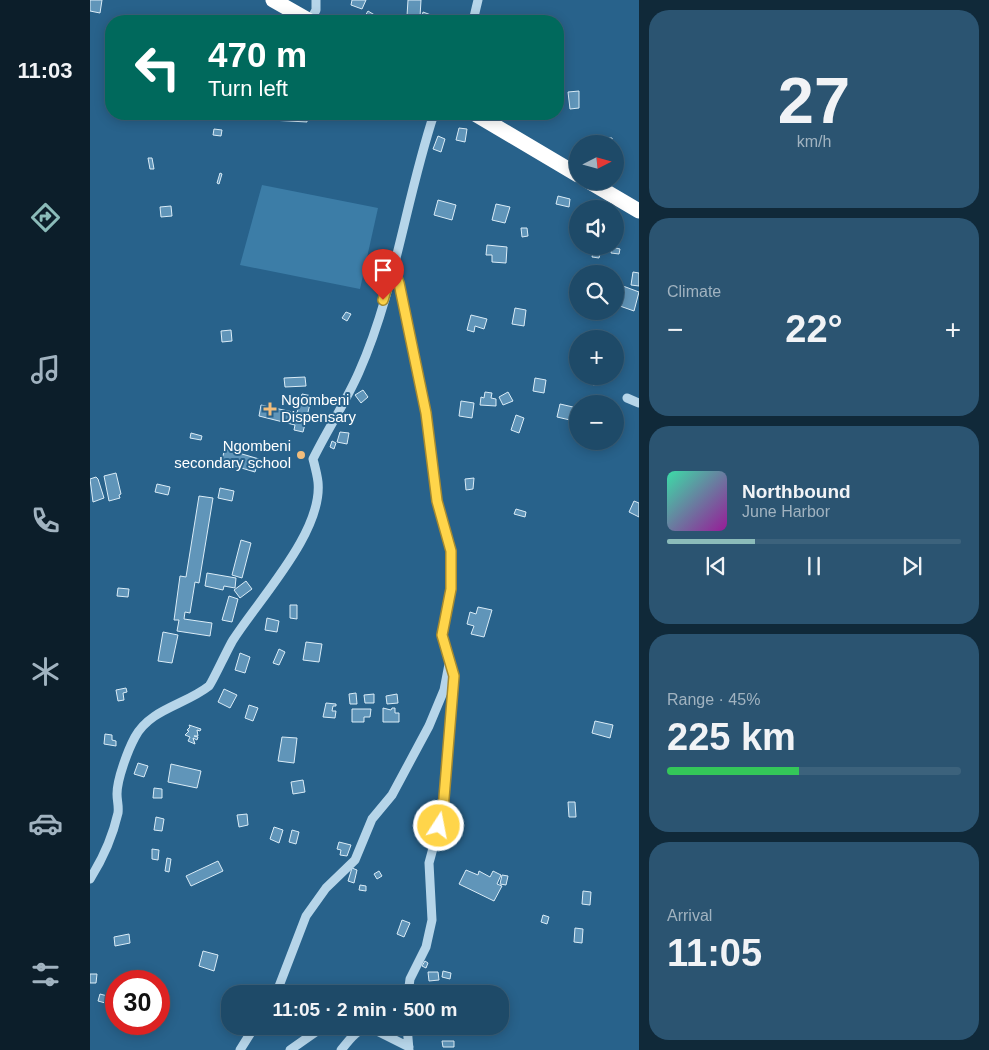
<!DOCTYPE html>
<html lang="en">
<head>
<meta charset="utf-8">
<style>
	body { margin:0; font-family:Helvetica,sans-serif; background:#2b5471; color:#f1f3f6; height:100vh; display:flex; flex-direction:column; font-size:19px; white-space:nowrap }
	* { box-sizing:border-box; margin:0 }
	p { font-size:16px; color:#a1b3c0 }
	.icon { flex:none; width:28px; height:28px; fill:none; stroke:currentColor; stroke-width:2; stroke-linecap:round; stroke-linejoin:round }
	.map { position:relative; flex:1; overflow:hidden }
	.details { display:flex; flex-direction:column; gap:10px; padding:10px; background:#102939; width:350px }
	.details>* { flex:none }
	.banner { position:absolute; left:15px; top:15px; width:459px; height:105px; border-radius:20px; box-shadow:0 2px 12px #0003,0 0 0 1px #3c627c; background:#00695c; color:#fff; overflow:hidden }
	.needle { width:32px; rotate:84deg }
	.tools { position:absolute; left:479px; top:135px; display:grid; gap:10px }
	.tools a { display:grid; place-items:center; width:55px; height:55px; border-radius:50%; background:#1e4a68; box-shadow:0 2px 12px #0003,0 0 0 1px #3c627c; font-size:25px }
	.speed { position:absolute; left:15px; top:970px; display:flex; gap:10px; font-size:25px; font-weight:700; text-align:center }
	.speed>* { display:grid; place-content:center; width:65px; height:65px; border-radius:50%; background:#1e4a68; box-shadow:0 2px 12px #0003,0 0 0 1px #3c627c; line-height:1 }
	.speed .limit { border:8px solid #d22; background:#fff; color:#111 }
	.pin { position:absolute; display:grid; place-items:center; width:42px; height:42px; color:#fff; margin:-51px -21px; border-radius:50% 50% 50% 0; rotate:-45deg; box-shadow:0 0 5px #0007 }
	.pin .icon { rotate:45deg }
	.me { position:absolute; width:55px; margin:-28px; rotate:11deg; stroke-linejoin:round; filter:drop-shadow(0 0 4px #0008) }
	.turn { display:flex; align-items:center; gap:18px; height:105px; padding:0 20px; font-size:22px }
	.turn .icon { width:65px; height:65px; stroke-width:2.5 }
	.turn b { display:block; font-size:35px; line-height:42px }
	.big { font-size:38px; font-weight:700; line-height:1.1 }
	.details .card { flex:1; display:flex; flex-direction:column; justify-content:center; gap:8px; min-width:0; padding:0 18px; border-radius:20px; background:#2b5471 }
	.details .dial { align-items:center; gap:0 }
	.dial b { font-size:65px; line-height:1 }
	.song { display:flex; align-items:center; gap:15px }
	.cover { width:60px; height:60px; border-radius:8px; background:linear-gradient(135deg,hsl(160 70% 55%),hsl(300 70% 35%)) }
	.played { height:5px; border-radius:2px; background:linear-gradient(90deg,#8bbbb9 30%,#3c627c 30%) }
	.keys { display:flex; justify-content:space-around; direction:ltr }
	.heat { display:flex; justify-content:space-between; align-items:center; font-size:28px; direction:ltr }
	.charge { height:8px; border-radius:4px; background:linear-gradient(90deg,#34c759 45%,#3c627c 0) }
	.trip { position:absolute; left:131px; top:985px; width:288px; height:50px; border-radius:20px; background:#1e4a68; box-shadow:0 2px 12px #0003,0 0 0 1px #3c627c; font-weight:700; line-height:50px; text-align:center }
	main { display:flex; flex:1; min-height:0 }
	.menu { display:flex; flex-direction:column; width:90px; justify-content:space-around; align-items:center; background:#0c1e2a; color:#a1b3c0 }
	.menu .icon { width:35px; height:35px }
	.menu .on { color:#8bbbb9 }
	.menu b { font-size:22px; color:#f1f3f6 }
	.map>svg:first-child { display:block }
</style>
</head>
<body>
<main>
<nav class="menu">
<b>11:03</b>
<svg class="icon on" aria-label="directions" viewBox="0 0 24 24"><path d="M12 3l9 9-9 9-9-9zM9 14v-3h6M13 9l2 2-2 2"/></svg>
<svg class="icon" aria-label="music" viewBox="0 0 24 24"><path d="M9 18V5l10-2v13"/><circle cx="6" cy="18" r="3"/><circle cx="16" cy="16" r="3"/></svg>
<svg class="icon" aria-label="phone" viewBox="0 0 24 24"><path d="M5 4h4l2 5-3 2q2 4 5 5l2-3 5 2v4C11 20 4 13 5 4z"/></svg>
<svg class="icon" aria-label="climate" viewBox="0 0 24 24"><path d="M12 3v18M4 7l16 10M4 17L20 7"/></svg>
<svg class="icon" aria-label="car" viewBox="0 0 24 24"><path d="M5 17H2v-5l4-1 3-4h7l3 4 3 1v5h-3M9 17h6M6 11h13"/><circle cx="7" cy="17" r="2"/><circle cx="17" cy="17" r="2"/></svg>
<svg class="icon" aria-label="filters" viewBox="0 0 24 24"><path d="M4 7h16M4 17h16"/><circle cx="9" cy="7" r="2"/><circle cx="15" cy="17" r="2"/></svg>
</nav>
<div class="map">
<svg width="549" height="1050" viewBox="0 0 549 1050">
	<rect width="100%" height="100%" fill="#28628b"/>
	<path fill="#3c7da7" d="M172,185L288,208L270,289L150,265Z"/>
	<path fill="#6095b9" stroke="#daecf7" d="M0,0H12L10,13L0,11Z
		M262,0H276L272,9L261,5Z
		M318,0H331L330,17L317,16Z
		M278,11L288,17L285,21H272Z
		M333,12L341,15L339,21H331Z
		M489,91V108L480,109L478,92Z
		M145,114H217V122L145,118Z
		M369,128L377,129L375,142L366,140Z
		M124,129L132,130L131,136L123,135Z
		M348,136L355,139L351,152L343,149Z
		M512,138H522L523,144H513Z
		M58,158H62L64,169H60Z
		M130,173L132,174L129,184L127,183Z
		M468,196L480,199L479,207L466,204Z
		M348,200L366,205L362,220L344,215Z
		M406,204L420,207L415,223L402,220Z
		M81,206L82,216L71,217L70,207Z
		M431,228H437L438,236L432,237Z
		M397,245L417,247L416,263L402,262V255H396Z
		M522,247L530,249L529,254L521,253Z
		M504,248L511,250L509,258L502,257Z
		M543,272L549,273V286L541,285Z
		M533,286L549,292L544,311L527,305Z
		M425,308L436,310L434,326L422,324Z
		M256,312L261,314L257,321L252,318Z
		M381,315L397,319L394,329L385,326L384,332L377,330Z
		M141,330L142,341L132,342L131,331Z
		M502,376H514L515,383L503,385Z
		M215,377L216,386L195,387L194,378Z
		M445,378L456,380L454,393L443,391Z
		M273,390L278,397L271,403L265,395Z
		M395,392L402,393L401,398L406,399V406L390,405L391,397L394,398Z
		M418,392L423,401L413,405L409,397Z
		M212,394L222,396L213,432L204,430L205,425L169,416L171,405L207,413Z
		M371,401L384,403L382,418L369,416Z
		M470,404L483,407L480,420L467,417Z
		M426,415L434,418L429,433L421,430Z
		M250,432L259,433L257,444L247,442Z
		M101,433L112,436L111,440L100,438Z
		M242,441L246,443L244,449L240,447Z
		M135,449L169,459L165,472L131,462Z
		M26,473L31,494L29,495L30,498L19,501L14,476Z
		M6,477L8,479L14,498L3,502L0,479Z
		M384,478L383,489L376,490L375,479Z
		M67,484L80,487L78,495L65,492Z
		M130,488L144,491L142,501L128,498Z
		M109,496L123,498L109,583L105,582L100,613L95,612L94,619L122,623L120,636L87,631L89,620H84L90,576L96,577Z
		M544,501L549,503V517L539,512Z
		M426,509L436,512L435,517L424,514Z
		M151,540L161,543L152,578L142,575Z
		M117,573L146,578L145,588L134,586L133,590L115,586Z
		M156,581L162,589L150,598L144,590Z
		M28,588L39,589L38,597L27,596Z
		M139,596L148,599L142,622L132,620Z
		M200,605H207V619L200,618Z
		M388,607L402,610L394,637L381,634L384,626L377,624L380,612L386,614Z
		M177,618L189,621L187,632L175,630Z
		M73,632L88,635L82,663L68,661Z
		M216,642L232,644L229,662L213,660Z
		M189,649L195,652L189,665L183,663Z
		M150,653L160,657L155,673L145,670Z
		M36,688L37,692L33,693L34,700L28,701L26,690Z
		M134,689L147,695L140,708L128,702Z
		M266,693L267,704H260L259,694Z
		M284,694V703H275L274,695Z
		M307,694L308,703L297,704L296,696Z
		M236,703L246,704V706H243L242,711H246L245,718L233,717Z
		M159,705L168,708L163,721L155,718Z
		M293,708L301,710L302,708H305V713H309V722H293Z
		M262,709H281L280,717H274V722H262Z
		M505,721L523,725L520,738L502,733Z
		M99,725L111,729L110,731L107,730L108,736H104L108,737L107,740L103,738L105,744L98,741L100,737L95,735L99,731L97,730L100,727Z
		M15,734L22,735V740L26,741V746L14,744Z
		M192,737L207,738L204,763L188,761Z
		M48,763L58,766L54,777L44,774Z
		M81,764L111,771L107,788L78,782Z
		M213,780L215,792L203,794L201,782Z
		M64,788L72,789V798H63Z
		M478,802H485L486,817H479Z
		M157,814L158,825L149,827L147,815Z
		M66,817L74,819L72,831L64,830Z
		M184,827L193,830L189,843L180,839Z
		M202,830L209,832L206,844L199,842Z
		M249,842L261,845L257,856L250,855L251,850L247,849Z
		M62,849L69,850L68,860L62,859Z
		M77,858L81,859L79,872L75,871Z
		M128,861L133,871L101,886L96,876Z
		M262,868L267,870L264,883L258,881Z
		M376,870L388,875L389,871L400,877L403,871L411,875L407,884L412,886L404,901L369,884Z
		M289,871L292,876L287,879L284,874Z
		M412,875L418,876L416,885L410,884Z
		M270,885L276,886V891L269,890Z
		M493,891L501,892L500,905L492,904Z
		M453,915L459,917L457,924L451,922Z
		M312,920L320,923L314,937L307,934Z
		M485,928L493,929L492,943L484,942Z
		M39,934L40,943L25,946L24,937Z
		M113,951L128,955L124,971L109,966Z
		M335,961L338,963L336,968L332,966Z
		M353,971L361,973L360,979L352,977Z
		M338,972H348L349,980L339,981Z
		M0,974H7L6,983H0Z
		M162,985L173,986L172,994H161Z
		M10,994L21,997L19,1004L8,1001Z
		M352,1041H364V1047H353Z"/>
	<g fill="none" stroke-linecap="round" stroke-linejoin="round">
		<path stroke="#b6d5e9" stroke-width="9" d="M220,21L226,10V0
			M383,21L388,0
			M303,267L309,283L336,413L347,501L361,551V589L352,635L364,676L353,811L339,863L342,920L336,947L320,979L318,994
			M537,398L549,403
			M0,879C12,860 23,835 28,813C29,806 27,801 27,794C27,779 38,750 45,737C60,709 95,705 119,686C122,683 138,648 143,640C169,599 233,532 228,482C227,474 225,467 223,459C237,430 256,402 269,372C305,291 316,198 344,114
			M186,994L216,916L236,888L265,860L282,819L302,795L339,726L354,690L359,664
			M317,1026L319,1050
			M150,1050L165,1026
			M200,1050L227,1031H262L264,1034
			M251,1050C260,1040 266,1028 281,1028L319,1047"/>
		<path stroke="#fff" stroke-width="15" d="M183,0L220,21
			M385,114L488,175
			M498,181L549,211"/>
	</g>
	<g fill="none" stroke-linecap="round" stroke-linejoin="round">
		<defs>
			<path id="route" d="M293,300L303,267L309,283L336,413L347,501L361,551V589L352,635L364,676L353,810L349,826"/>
		</defs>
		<use href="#route" stroke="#a68a30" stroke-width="12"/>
		<use href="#route" stroke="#ffd54a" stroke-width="9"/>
	</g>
	<g fill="#f1bd7c" stroke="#28628b" stroke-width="2">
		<path d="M177.5 401.5h5v5h5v5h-5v5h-5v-5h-5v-5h5z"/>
		<circle cx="211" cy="455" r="5"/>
	</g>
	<g text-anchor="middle" stroke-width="4" stroke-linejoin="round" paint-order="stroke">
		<g font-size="15" fill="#fff" stroke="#28628b" text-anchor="start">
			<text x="191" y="405">Ngombeni<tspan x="191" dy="17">Dispensary</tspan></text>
			<text x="201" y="451" text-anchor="end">Ngombeni<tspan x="201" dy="17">secondary school</tspan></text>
		</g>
	</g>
</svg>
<div class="tools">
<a><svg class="needle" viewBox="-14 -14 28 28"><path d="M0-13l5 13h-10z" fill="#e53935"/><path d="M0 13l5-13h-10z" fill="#a1b3c0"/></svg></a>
<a><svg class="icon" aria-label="sound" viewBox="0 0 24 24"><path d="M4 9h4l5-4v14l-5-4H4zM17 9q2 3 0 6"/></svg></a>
<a><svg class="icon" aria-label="search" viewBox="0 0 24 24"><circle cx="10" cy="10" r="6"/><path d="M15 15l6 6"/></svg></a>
<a>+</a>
<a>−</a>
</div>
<div class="speed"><div class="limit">30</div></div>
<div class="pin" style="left:293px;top:300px;background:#d93025"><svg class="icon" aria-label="arrive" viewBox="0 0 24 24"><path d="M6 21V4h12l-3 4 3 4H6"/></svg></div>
<svg class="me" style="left:349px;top:826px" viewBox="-20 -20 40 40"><circle r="17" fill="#ffd54a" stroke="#fff" stroke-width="3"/><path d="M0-11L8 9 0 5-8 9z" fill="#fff"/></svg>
<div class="trip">11:05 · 2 min · 500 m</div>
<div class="banner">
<div class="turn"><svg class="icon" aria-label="left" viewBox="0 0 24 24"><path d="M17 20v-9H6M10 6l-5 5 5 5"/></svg><div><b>470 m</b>Turn left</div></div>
</div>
</div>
<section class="details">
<div class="card dial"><b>27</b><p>km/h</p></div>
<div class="card"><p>Climate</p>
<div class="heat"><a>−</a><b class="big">22°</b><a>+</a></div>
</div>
<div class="card">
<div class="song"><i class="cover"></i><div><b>Northbound</b><p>June Harbor</p></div></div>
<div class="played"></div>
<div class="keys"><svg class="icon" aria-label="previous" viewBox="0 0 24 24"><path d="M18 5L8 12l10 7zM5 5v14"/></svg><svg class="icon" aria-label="pause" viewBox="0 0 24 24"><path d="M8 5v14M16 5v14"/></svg><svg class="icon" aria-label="next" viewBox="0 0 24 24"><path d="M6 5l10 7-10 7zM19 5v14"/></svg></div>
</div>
<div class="card"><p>Range · 45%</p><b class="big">225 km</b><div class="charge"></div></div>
<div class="card"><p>Arrival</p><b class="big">11:05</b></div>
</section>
</main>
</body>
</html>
